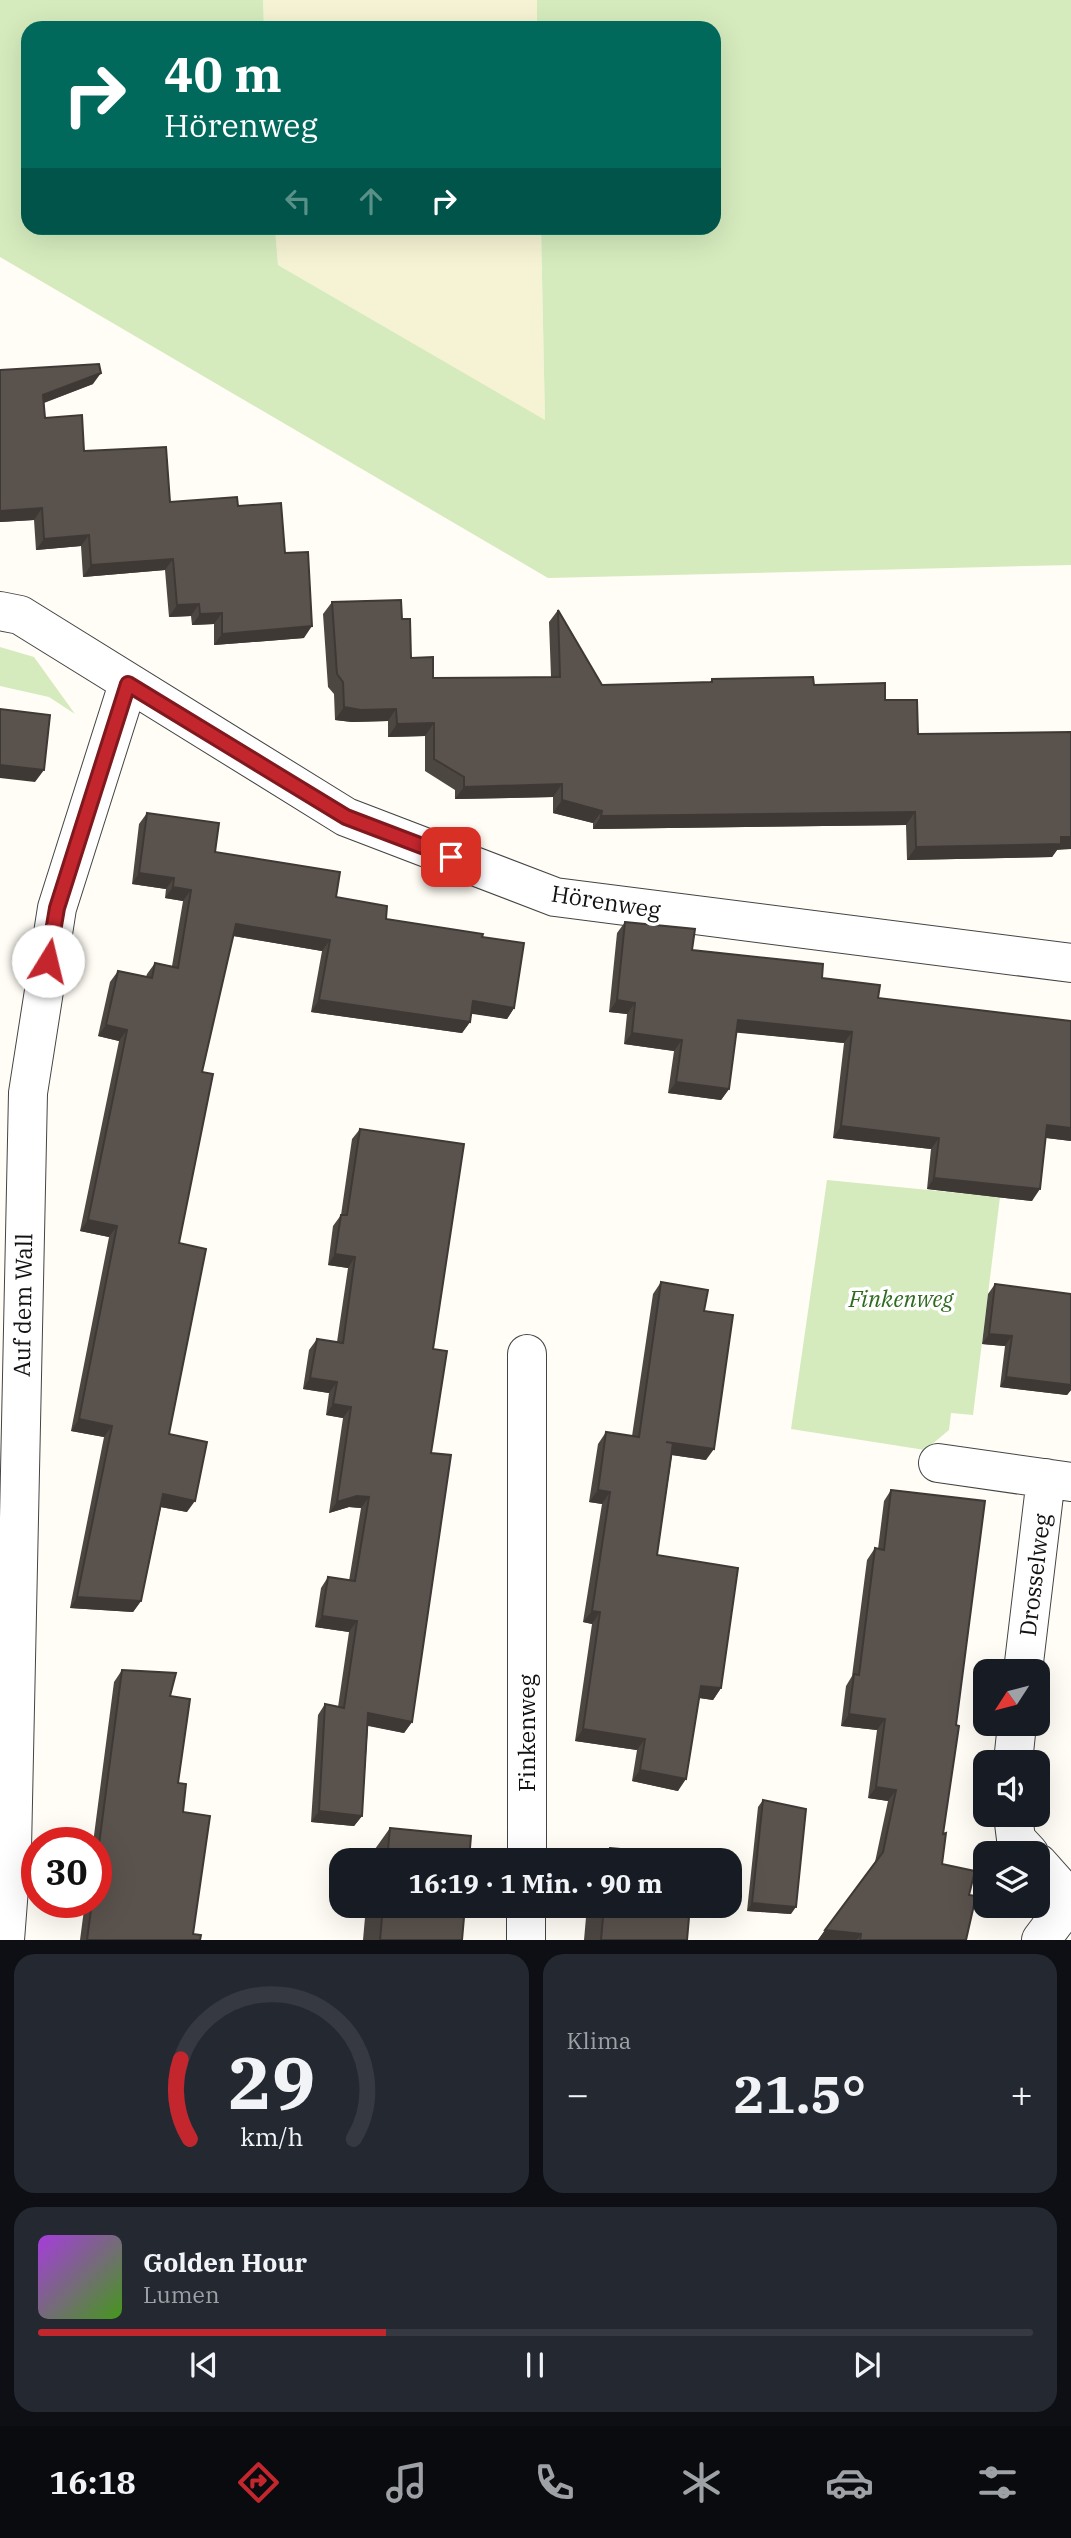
<!DOCTYPE html>
<html lang="de">
<head>
<meta charset="utf-8">
<style>
	body { margin:0; font-family:"IBM Plex Serif",serif; background:#242831; color:#f1f3f6; height:100vh; display:flex; flex-direction:column; font-size:26px; white-space:nowrap }
	* { box-sizing:border-box; margin:0 }
	p { font-size:23px; color:#9ea1a6 }
	.icon { flex:none; width:38px; height:38px; fill:none; stroke:currentColor; stroke-width:2; stroke-linecap:round; stroke-linejoin:round }
	.map { position:relative; height:1940px; overflow:hidden }
	.details { display:flex; flex-direction:column; gap:14px; padding:14px; background:#0d0f14; flex:1 }
	.details>* { flex:none }
	.hud { position:absolute; left:21px; top:21px; width:700px; height:214px; border-radius:21px; box-shadow:0 7px 28px #0002; background:#00695c; color:#fff; overflow:hidden }
	.needle { width:46px; rotate:234deg }
	.fabs { position:absolute; left:973px; top:1659px; display:grid; gap:14px }
	.fabs a { display:grid; place-items:center; width:77px; height:77px; border-radius:14px; background:#171b24; box-shadow:0 7px 28px #0002; font-size:35px }
	.speed { position:absolute; left:21px; top:1827px; display:flex; gap:14px; font-size:35px; font-weight:700; text-align:center }
	.speed>* { display:grid; place-content:center; width:91px; height:91px; border-radius:50%; background:#171b24; box-shadow:0 7px 28px #0002; line-height:1 }
	.speed .limit { border:10px solid #d22; background:#fff; color:#111 }
	.pin { position:absolute; display:grid; place-items:center; width:60px; height:60px; color:#fff; margin:-30px; border-radius:14px; box-shadow:0 4px 10px #0006 }
	.me { position:absolute; width:77px; margin:-38px; rotate:9deg; stroke-linejoin:round; filter:drop-shadow(0 0 5px #0008) }
	.turn { display:flex; align-items:center; gap:24px; height:147px; padding:0 28px; font-size:32px }
	.turn .icon { width:91px; height:91px; stroke-width:2.5 }
	.turn b { display:block; font-size:49px; line-height:60px }
	.lanes { display:flex; align-items:center; height:66px; padding:0 28px; background:#0003; justify-content:center; gap:35px; direction:ltr }
	.lanes .off { opacity:.35 }
	.big { font-size:52px; font-weight:700; line-height:1.1 }
	.details .card { flex:1; display:flex; flex-direction:column; justify-content:center; gap:10px; min-width:0; padding:0 24px; border-radius:21px; background:#242831 }
	.details .dial { align-items:center; gap:0 }
	.dial svg { height:182px; overflow:visible; fill:none; stroke:#363941; stroke-width:7; stroke-linecap:round; text-anchor:middle }
	.dial text { fill:#f1f3f6; stroke:none }
	.song { display:flex; align-items:center; gap:21px }
	.cover { width:84px; height:84px; border-radius:10px; background:linear-gradient(135deg,hsl(280 70% 55%),hsl(100 70% 35%)) }
	.played { height:7px; border-radius:4px; background:linear-gradient(90deg,#c4262e 35%,#363941 35%) }
	.keys { display:flex; justify-content:space-around; direction:ltr }
	.heat { display:flex; justify-content:space-between; align-items:center; font-size:38px; direction:ltr }
	.details .tiles { flex:1; display:grid; gap:14px; grid-template-columns:1fr 1fr }
	.card:last-child { grid-column:span 2 }
	.trip { position:absolute; left:329px; top:1848px; width:413px; height:70px; border-radius:21px; background:#171b24; box-shadow:0 7px 28px #0002; font-weight:700; line-height:70px; text-align:center }
	.tabs { display:flex; height:112px; justify-content:space-around; align-items:center; background:#090b0e; color:#9ea1a6 }
	.tabs .icon { width:49px; height:49px }
	.tabs .active { color:#c4262e }
	.tabs b { font-size:32px; color:#f1f3f6 }
	.map>svg:first-child { display:block }
</style>
</head>
<body>
<div class="map">
<svg width="1071" height="1940" viewBox="0 0 1071 1940">
	<rect width="100%" height="100%" fill="#fffdf5"/>
	<path fill="#f6f3d4" d="M263,0H537V28H264Z
		M275,228H541L545,421L278,265Z"/>
	<path fill="#d5ebbd" d="M0,0H263L264,28H28V228H275L278,265L545,420L541,228H714V28H537V0H1071V565L548,578L0,257Z
		M0,647L34,657L75,714L49,697L0,686Z
		M827,1180L1000,1197L973,1415L951,1413L949,1430L925,1450L791,1429Z"/>
	<g fill="none" stroke-linecap="round" stroke-linejoin="round">
		<defs>
			<path id="minor" d="M0,611L20,615L346,817L555,897L1071,963
				M938,1463L1071,1482
				M1023,1671L1046,1478
				M1013,1762L1017,1724
				M1013,1815L1016,1839L1029,1853
				M527,1860V1354
				M1038,1863L1071,1900L1041,1940
				M5,1940L12,1849L28,1093L57,908L128,684
				M526,1940V1906"/>
		</defs>
		<use href="#minor" stroke="#444" stroke-width="40"/>
		<use href="#minor" stroke="#fff" stroke-width="38"/>
	</g>
	<path fill="#4d4742" d="M0,370L93,384L44,403L45,418L84,451L170,502L238,506L285,553L304,638L214,645V624L192,625L191,616L169,617L165,570L83,577L81,546L36,550L34,520L0,522Z
		M332,602L402,619L411,658L433,678L551,677L549,622L558,610L602,685L710,682L712,679L814,685L885,700L918,734L1057,850L1052,857L907,860L906,825L593,829V823L553,813V797L455,799V790L425,771V736L388,737V721L352,722L335,720L334,694L328,687L323,614Z
		M147,813L215,852L336,897L386,919L482,937L514,1008L507,1019L471,1013L470,1022L462,1033L311,1012L322,951L233,936L202,1072L179,1243L169,1434L187,1512L161,1507L141,1601L133,1612L70,1608L104,1437L71,1431L109,1237L80,1231L119,1041L98,1036L110,982L118,971L146,977L147,974L155,963L172,966L183,901L165,898L166,889L132,884L139,824Z
		M625,922L692,950L822,978L878,998L1071,1141L1046,1138L1032,1201L927,1189L931,1149L833,1138L844,1043L736,1032L729,1089L721,1100L668,1093L674,1051L624,1044L627,1014L609,1012L617,933Z
		M360,1129L433,1349L431,1453L412,1722L404,1733L368,1726L362,1816L354,1826L311,1822L318,1715L325,1704L338,1707L349,1632L315,1627L321,1588L328,1577L349,1581L361,1508L349,1507L329,1513L343,1418L326,1415L329,1393L303,1389L309,1350L317,1339L337,1342L348,1268L328,1265L333,1226L341,1215L352,1139Z
		M661,1282L704,1311L706,1460L672,1455L657,1555L721,1688L713,1700L699,1698L678,1791L632,1781L637,1750L575,1741L592,1624L583,1622L602,1504L589,1502L598,1444L606,1432L632,1436L653,1294Z
		M995,1284L1071,1294V1390L1067,1395L1000,1387L1005,1346L982,1344L988,1294Z
		M891,1490L956,1725L943,1834L942,1864L969,1895L966,1940H818L875,1862L888,1801L868,1798L877,1730L841,1726L846,1686L852,1676L867,1560L875,1548L878,1549L884,1501Z
		M122,1670L170,1696L178,1783L183,1812L193,1934L200,1940H80L85,1902H96V1843H93L114,1682Z
		M763,1800L791,1914L747,1911L758,1807Z
		M390,1828L469,1860H370V1856Z
		M610,1848L695,1860H601Z
		M366,1906H465L462,1940H363Z
		M587,1906H690L687,1940H584Z"/>
	<path fill="#3f3936" d="M101,373L93,384L35,406L43,395Z
		M42,508L34,520L0,522V511Z
		M89,535L81,546L36,550L44,539Z
		M173,559L165,570L83,577L91,565Z
		M199,604L191,616L169,617L177,605Z
		M222,613L214,624L192,625L200,614Z
		M312,626L304,638L214,645L222,634Z
		M344,707L396,709L388,721L352,722L335,720Z
		M434,723L425,736L388,737L397,724Z
		M0,765L44,770L35,782L0,778Z
		M562,784L553,797L455,799L464,787Z
		M562,800L602,811L593,823L553,813Z
		M915,812L906,825L593,829L601,816Z
		M1061,837H1071V849L1057,850L1052,857L907,860L916,847Z
		M139,873L174,878L166,889L132,884Z
		M173,887L191,890L183,901L165,898Z
		M236,924L330,940L322,951L228,935Z
		M319,1000L470,1022L462,1033L311,1012Z
		M617,1000L635,1003L627,1014L609,1012Z
		M473,1001L514,1008L507,1019L466,1013Z
		M738,1020L852,1032L844,1043L730,1032Z
		M106,1025L127,1030L119,1041L98,1036Z
		M632,1033L682,1040L674,1051L624,1044Z
		M676,1082L729,1089L721,1100L668,1093Z
		M1047,1125L1071,1128V1141L1039,1137Z
		M841,1126L939,1138L931,1149L833,1138Z
		M934,1178L1040,1189L1032,1201L927,1189Z
		M88,1220L117,1226L109,1237L80,1231Z
		M335,1254L355,1257L348,1268L328,1265Z
		M989,1334L1012,1336L1005,1346L982,1344Z
		M1006,1377L1071,1385V1390L1067,1395L1000,1387Z
		M310,1378L337,1382L329,1393L303,1389Z
		M333,1404L351,1407L343,1418L326,1415Z
		M79,1419L112,1426L104,1437L71,1431Z
		M666,1442L714,1449L706,1460L658,1453Z
		M598,1490L610,1492L602,1504L589,1502Z
		M163,1494L195,1501L187,1512L155,1506Z
		M357,1496L369,1497L361,1508L349,1507L329,1513L337,1502Z
		M77,1597L141,1601L133,1612L70,1608Z
		M592,1611L600,1612L592,1624L583,1622Z
		M322,1616L357,1621L349,1632L315,1627Z
		M701,1686L721,1688L713,1700L693,1697Z
		M368,1713L412,1722L404,1733L361,1724Z
		M849,1714L885,1719L877,1730L841,1726Z
		M583,1729L645,1739L637,1750L575,1741Z
		M640,1770L686,1779L678,1791L632,1781Z
		M876,1787L896,1790L888,1801L868,1798Z
		M319,1811L362,1816L354,1826L311,1822Z
		M752,1903L796,1907L791,1914L747,1911Z
		M825,1930L861,1934L857,1940H818Z"/>
	<path fill="#5a524d" stroke="#3f3936" stroke-width="2" d="M99,364L101,373L43,395L45,418L82,415L84,451L166,447L170,502L237,497L238,506L281,503L285,553L308,552L312,626L222,634V613L200,614L199,604L177,605L173,559L91,565L89,535L44,539L42,508L0,511V370Z
		M401,600L402,619H410L411,658L433,657V678L560,677L558,610L602,685L712,682V679L813,677L814,685L885,683V700H917L918,734L1071,732V837H1061V844L916,847L915,812L601,816L602,811L562,800V784L464,787V777L434,759V723L397,724L396,709L361,710L344,707L343,682L337,674L332,602Z
		M0,709L50,715L44,770L0,765Z
		M147,813L219,823L215,852L340,872L336,897L387,906L386,919L483,934L482,937L524,943L514,1008L473,1001L470,1022L319,1000L330,940L236,924L202,1072L213,1074L179,1243L206,1249L169,1434L207,1442L195,1501L163,1494L141,1601L77,1597L112,1426L79,1419L117,1226L88,1220L127,1030L106,1025L118,971L152,978L155,963L178,968L191,890L173,887L174,878L139,873Z
		M625,922L695,929L692,950L823,964L822,978L880,985L878,998L1071,1021V1128L1047,1125L1040,1189L934,1178L939,1138L841,1126L852,1032L738,1020L729,1089L676,1082L682,1040L632,1033L635,1003L617,1000Z
		M360,1129L464,1144L433,1349L447,1351L431,1453L451,1455L412,1722L368,1713L362,1816L319,1811L325,1704L344,1708L357,1621L322,1616L328,1577L355,1581L369,1497L357,1496L337,1502L351,1407L333,1404L337,1382L310,1378L317,1339L343,1343L355,1257L335,1254L341,1215H347Z
		M661,1282L708,1290L704,1311L733,1315L714,1449L666,1442L673,1443L657,1555L738,1568L721,1688L701,1686L686,1779L640,1770L645,1739L583,1729L600,1612L592,1611L610,1492L598,1490L606,1432L639,1437Z
		M995,1284L1071,1294V1385L1006,1377L1012,1336L989,1334Z
		M891,1490L985,1501L956,1725L959,1726L943,1834L946,1833L942,1864L975,1871L969,1895L976,1896L966,1940H860L861,1934L825,1930L883,1852L896,1790L876,1787L885,1719L849,1714L854,1674L859,1675L875,1548L884,1550Z
		M122,1670L176,1673L170,1696L190,1699L178,1783L186,1784L183,1812L210,1816L193,1934L201,1935L200,1940H87L92,1902H96V1867Z
		M763,1800L806,1809L796,1907L752,1903Z
		M390,1828L471,1836L469,1860H387Z
		M610,1848L695,1856V1860H609Z
		M383,1906H465L462,1940H380Z
		M604,1906H690L687,1940H601Z"/>
	<g fill="none" stroke-linecap="round" stroke-linejoin="round">
		<defs>
			<path id="route" d="M48,961L57,908L128,684L346,817L451,857"/>
		</defs>
		<use href="#route" stroke="#7f191e" stroke-width="18"/>
		<use href="#route" stroke="#c4262e" stroke-width="12"/>
	</g>
	<g text-anchor="middle" stroke-width="7" stroke-linejoin="round" paint-order="stroke">
		<g font-size="23" fill="#111" stroke="#fff">
			<text transform="translate(606 902) rotate(9)" y="8">Hörenweg</text>
			<text transform="translate(23 1305) rotate(-89)" y="8">Auf dem Wall</text>
			<text transform="translate(1035 1575) rotate(-83)" y="8">Drosselweg</text>
			<text transform="translate(527 1733) rotate(-90)" y="8">Finkenweg</text>
		</g>
		<g font-size="23" font-style="italic" fill="#2f6b1f" stroke="#fff">
			<text x="901" y="1307">Finkenweg</text>
		</g>
	</g>
</svg>
<div class="fabs">
<a><svg class="needle" viewBox="-14 -14 28 28"><path d="M0-13l5 13h-10z" fill="#e53935"/><path d="M0 13l5-13h-10z" fill="#9ea1a6"/></svg></a>
<a><svg class="icon" aria-label="sound" viewBox="0 0 24 24"><path d="M4 9h4l5-4v14l-5-4H4zM17 9q2 3 0 6"/></svg></a>
<a><svg class="icon" aria-label="layers" viewBox="0 0 24 24"><path d="M12 4l9 5-9 5-9-5zM3 14l9 5 9-5"/></svg></a>
</div>
<div class="speed"><div class="limit">30</div></div>
<div class="pin" style="left:451px;top:857px;background:#d93025"><svg class="icon" aria-label="arrive" viewBox="0 0 24 24"><path d="M6 21V4h12l-3 4 3 4H6"/></svg></div>
<svg class="me" style="left:48px;top:961px" viewBox="-20 -20 40 40"><circle r="19" fill="#fff"/><path d="M0-13L10 11 0 6-10 11z" fill="#c4262e"/></svg>
<div class="trip">16:19 · 1 Min. · 90 m</div>
<div class="hud">
<div class="turn"><svg class="icon" aria-label="right" viewBox="0 0 24 24"><path d="M7 20v-9h11M14 6l5 5-5 5"/></svg><div><b>40 m</b>Hörenweg</div></div>
<div class="lanes"><svg class="icon off" aria-label="left" viewBox="0 0 24 24"><path d="M17 20v-9H6M10 6l-5 5 5 5"/></svg><svg class="icon off" aria-label="ahead" viewBox="0 0 24 24"><path d="M12 20V5M6 11l6-6 6 6"/></svg><svg class="icon" aria-label="right" viewBox="0 0 24 24"><path d="M7 20v-9h11M14 6l5 5-5 5"/></svg></div>
</div>
</div>
<section class="details">
<div class="tiles">
<div class="card dial"><svg viewBox="0 0 100 80">
<path d="M14 69A42 42 0 1 1 86 69"/>
<path d="M14 69A42 42 0 0 1 10 34" stroke="#c4262e"/>
<text x="50" y="56" font-size="32" font-weight="700">29</text>
<text x="50" y="72" font-size="11">km/h</text>
</svg></div>
<div class="card"><p>Klima</p>
<div class="heat"><a>−</a><b class="big">21.5°</b><a>+</a></div>
</div>
<div class="card">
<div class="song"><i class="cover"></i><div><b>Golden Hour</b><p>Lumen</p></div></div>
<div class="played"></div>
<div class="keys"><svg class="icon" aria-label="previous" viewBox="0 0 24 24"><path d="M18 5L8 12l10 7zM5 5v14"/></svg><svg class="icon" aria-label="pause" viewBox="0 0 24 24"><path d="M8 5v14M16 5v14"/></svg><svg class="icon" aria-label="next" viewBox="0 0 24 24"><path d="M6 5l10 7-10 7zM19 5v14"/></svg></div>
</div>
</div>
</section>
<nav class="tabs">
<b>16:18</b>
<svg class="icon active" aria-label="directions" viewBox="0 0 24 24"><path d="M12 3l9 9-9 9-9-9zM9 14v-3h6M13 9l2 2-2 2"/></svg>
<svg class="icon" aria-label="music" viewBox="0 0 24 24"><path d="M9 18V5l10-2v13"/><circle cx="6" cy="18" r="3"/><circle cx="16" cy="16" r="3"/></svg>
<svg class="icon" aria-label="phone" viewBox="0 0 24 24"><path d="M5 4h4l2 5-3 2q2 4 5 5l2-3 5 2v4C11 20 4 13 5 4z"/></svg>
<svg class="icon" aria-label="climate" viewBox="0 0 24 24"><path d="M12 3v18M4 7l16 10M4 17L20 7"/></svg>
<svg class="icon" aria-label="car" viewBox="0 0 24 24"><path d="M5 17H2v-5l4-1 3-4h7l3 4 3 1v5h-3M9 17h6M6 11h13"/><circle cx="7" cy="17" r="2"/><circle cx="17" cy="17" r="2"/></svg>
<svg class="icon" aria-label="filters" viewBox="0 0 24 24"><path d="M4 7h16M4 17h16"/><circle cx="9" cy="7" r="2"/><circle cx="15" cy="17" r="2"/></svg>
</nav>
</body>
</html>
